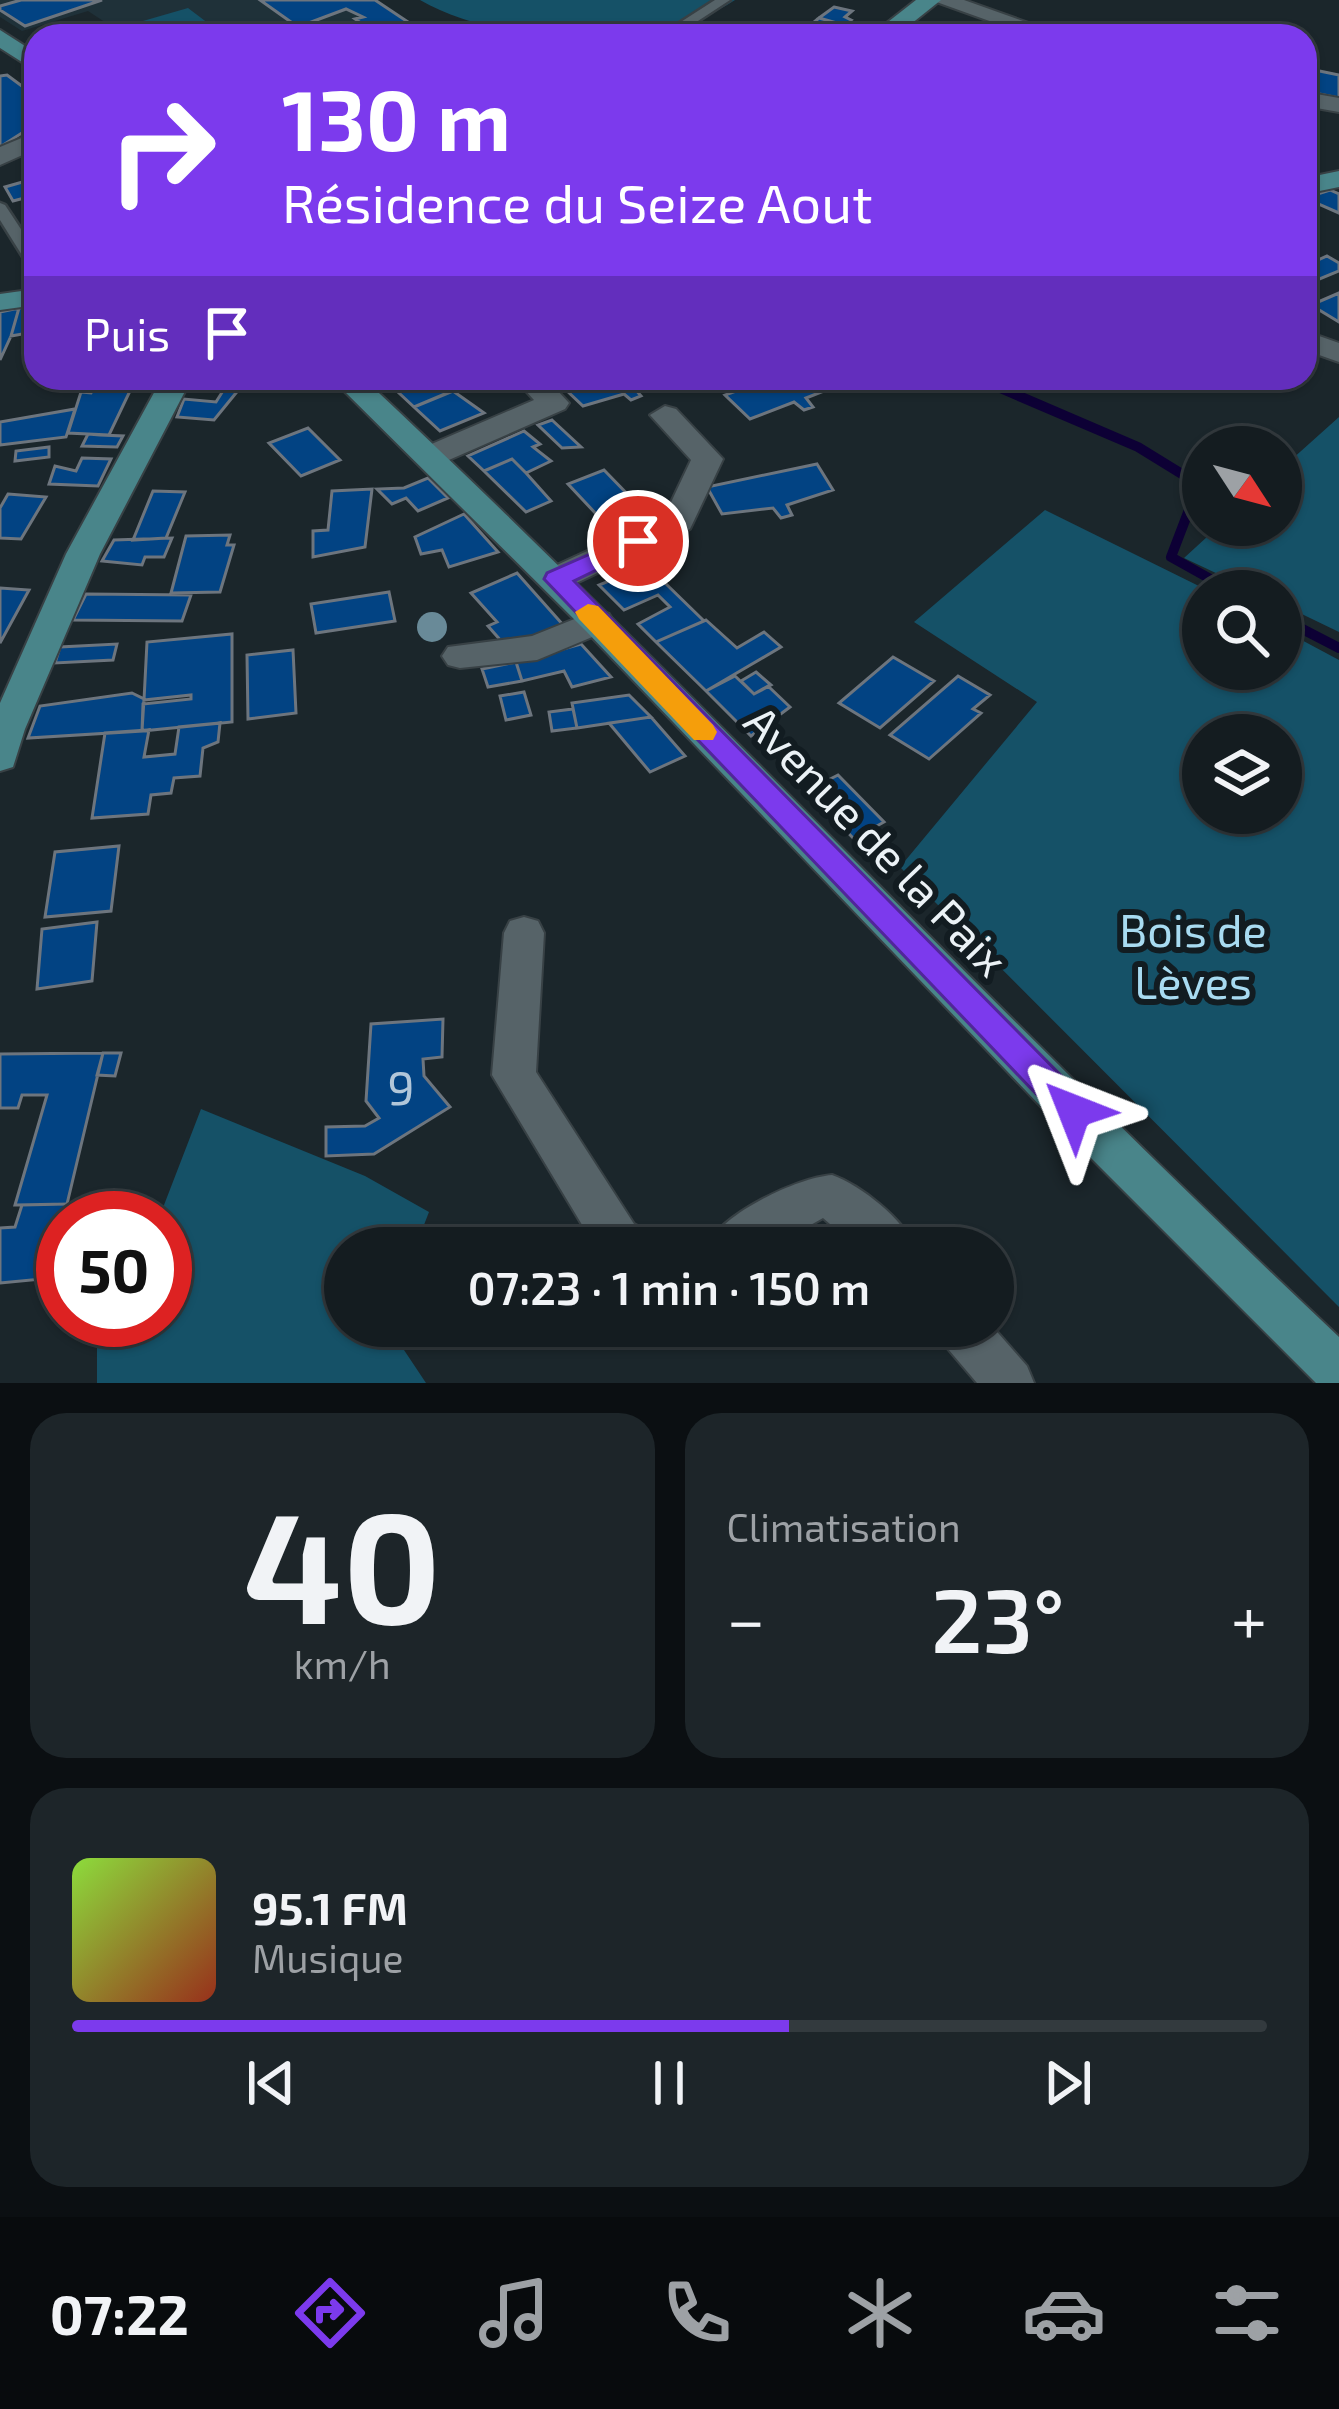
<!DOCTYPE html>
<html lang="fr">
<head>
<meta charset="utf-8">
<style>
	body { margin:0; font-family:"Exo 2",sans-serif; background:#1d2529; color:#f1f3f6; height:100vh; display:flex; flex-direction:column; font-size:45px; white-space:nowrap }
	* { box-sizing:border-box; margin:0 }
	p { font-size:39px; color:#9da1a5 }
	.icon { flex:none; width:66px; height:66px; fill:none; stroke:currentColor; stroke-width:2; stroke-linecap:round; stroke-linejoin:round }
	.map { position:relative; height:1383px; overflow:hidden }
	.panel { display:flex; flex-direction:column; gap:30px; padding:30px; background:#0b0f12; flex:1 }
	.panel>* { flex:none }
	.guide { position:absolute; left:24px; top:24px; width:1293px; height:366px; border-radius:36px; box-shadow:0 3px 9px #0004,0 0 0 3px #333a3e; background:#7c3aed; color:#fff; overflow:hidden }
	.needle { width:78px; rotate:126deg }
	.controls { position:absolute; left:1182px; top:426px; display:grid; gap:24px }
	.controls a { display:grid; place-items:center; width:120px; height:120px; border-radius:50%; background:#141c20; box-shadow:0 3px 9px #0004,0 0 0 3px #333a3e; font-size:60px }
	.speed { position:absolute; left:36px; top:1191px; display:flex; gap:24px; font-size:60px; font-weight:700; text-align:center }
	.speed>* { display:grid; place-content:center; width:156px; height:156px; border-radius:50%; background:#141c20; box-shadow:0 3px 9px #0004,0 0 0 3px #333a3e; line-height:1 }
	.speed .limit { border:18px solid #d22; background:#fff; color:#111 }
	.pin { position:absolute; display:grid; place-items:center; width:102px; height:102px; color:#fff; margin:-51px; border:6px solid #fff; border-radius:50%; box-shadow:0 3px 12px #0007 }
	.me { position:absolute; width:132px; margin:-66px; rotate:315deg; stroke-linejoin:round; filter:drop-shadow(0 0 9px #0008) }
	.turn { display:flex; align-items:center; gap:42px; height:252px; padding:0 60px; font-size:54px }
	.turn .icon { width:156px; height:156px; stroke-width:2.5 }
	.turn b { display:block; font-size:84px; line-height:102px }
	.then { display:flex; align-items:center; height:114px; padding:0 60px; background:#0003; gap:24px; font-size:45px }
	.big { font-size:90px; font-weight:600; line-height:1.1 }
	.panel .tile { flex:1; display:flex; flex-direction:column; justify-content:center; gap:18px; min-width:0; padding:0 42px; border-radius:36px; background:#1d2529 }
	.panel .dial { align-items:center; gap:0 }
	.dial b { font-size:156px; line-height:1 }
	.song { display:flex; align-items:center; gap:36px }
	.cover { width:144px; height:144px; border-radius:18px; background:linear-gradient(135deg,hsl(90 70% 55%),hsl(10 70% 35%)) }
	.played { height:12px; border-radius:6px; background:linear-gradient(90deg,#7c3aed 60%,#333a3e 60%) }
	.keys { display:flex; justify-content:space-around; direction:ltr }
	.heat { display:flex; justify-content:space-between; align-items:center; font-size:66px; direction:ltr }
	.panel .tiles { flex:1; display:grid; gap:30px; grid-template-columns:1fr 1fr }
	.tile:last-child { grid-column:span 2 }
	.trip { position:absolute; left:324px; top:1227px; width:690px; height:120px; border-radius:60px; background:#141c20; box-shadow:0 3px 9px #0004,0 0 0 3px #333a3e; font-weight:600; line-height:120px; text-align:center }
	.dock { display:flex; height:192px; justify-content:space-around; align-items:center; background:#080b0d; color:#9da1a5 }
	.dock .icon { width:84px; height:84px }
	.dock .current { color:#7c3aed }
	.dock b { font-size:54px; color:#f1f3f6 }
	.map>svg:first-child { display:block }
</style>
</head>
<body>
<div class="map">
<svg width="1339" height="1383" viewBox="0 0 1339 1383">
	<rect width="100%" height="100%" fill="#1b262b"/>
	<path fill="#1f3139" d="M0,0H377L431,36H126L88,11L22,31L0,17Z"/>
	<path fill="#155167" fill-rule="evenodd" d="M420,0H735C654,54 503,47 420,0Z
		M188,8L225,36H152L136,23Z
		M1339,417V632L1281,604V591H1254L1184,558L1220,525H1281V469Z
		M1045,510L1209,591H1203V669H1281V629L1339,660V1307L900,867L1037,702L914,622ZM1281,735V813H1203V735Z
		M201,1109L365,1176L429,1212L415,1248H345V1326H388L426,1383H97V1320H165V1218H159Z"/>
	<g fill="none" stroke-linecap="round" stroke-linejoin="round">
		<path stroke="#0d0035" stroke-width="10" d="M977,378L1138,447L1190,479L1192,502L1171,557L1232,591
			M1281,618L1339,648"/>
	</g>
	<path fill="#024383" stroke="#6d757e" stroke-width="3" d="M21,0H102L25,26L0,10V6Z
		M260,0H375L429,36H380L355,19L363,17L346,9L298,27Z
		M834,7L852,11L845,17L851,20L844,25L819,18Z
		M819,18L844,25L821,36L803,31Z
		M1305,68L1339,75V98L1305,91Z
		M7,75L34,95L28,97L36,102V124L0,147V76Z
		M33,179H36V195L13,201L5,187Z
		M1330,190L1339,194V213L1305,198Z
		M1327,256L1339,263V271L1305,285V266Z
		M1339,293V322L1311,305Z
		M36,306L28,333L11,336L19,308Z
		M19,308L11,336L0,360V312Z
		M383,378H437L452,391L414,407Z
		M586,378H656L658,380L635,389L641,396L631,400L624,394L583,406L563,387Z
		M772,378H843L847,382L806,398L813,407L804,410L794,402L750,419L725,395Z
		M97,383L128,384L124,391H130L109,435L68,433L81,392L91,393Z
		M226,386L240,388L214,420L177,417L184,399L216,402Z
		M453,391L484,413L440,431L414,407Z
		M75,409L66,437L0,445V422Z
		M552,420L581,447L562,448L538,425Z
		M308,428L340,460L301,476L269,443Z
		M524,431L540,444L533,447L551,461L526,473L512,459L484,471L468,456Z
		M88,434L100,435L123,436L117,447L82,446Z
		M49,447V457L15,461L16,451Z
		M82,458L111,459L98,486L49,484L55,466L76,471Z
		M512,459L526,473L551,501L526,512L484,471Z
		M817,464L833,490L787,505L792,515L781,518L773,508L722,514L707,487Z
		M604,470L635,502L598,516L568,484Z
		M428,478L448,498L418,511L406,498L392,504L377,489L404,488Z
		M372,489L365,547L313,557V531L328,530L332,491Z
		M153,491L185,492L166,538L133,540Z
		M8,494L46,497L21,539L0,538V508Z
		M464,514L498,552L449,567L442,550L421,554L415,537Z
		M230,535L227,545H234L220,592L171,593L186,536Z
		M172,538L164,557H145L142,565L102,561L114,540Z
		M643,567L659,583L663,581L704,621L656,642L638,624L670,607L658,595L624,610L599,585Z
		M517,573L564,626L509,650L488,626L497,622L471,593Z
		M0,588L29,590L0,643Z
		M389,592L395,621L316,633L311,604Z
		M86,594L191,595L182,621L73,620Z
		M706,620L737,648L764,632L781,647L706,691L656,642Z
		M232,634V722L142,731L143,704L191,699V695L144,700L147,642Z
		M117,644L113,660L55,663L60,647Z
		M581,644L611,677L572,687L564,671L522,681L516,662Z
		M293,650L296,713L248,719L247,655Z
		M893,657L934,681L880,728L839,703Z
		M516,662L522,681L488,687L482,669Z
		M756,672L771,685L754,694L741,681Z
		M735,676L754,694L768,686L790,707L751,736L706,691Z
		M958,676L990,695L973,709L981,713L929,759L890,735Z
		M524,692L531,715L506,720L500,696Z
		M132,693L144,699L142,731L28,738L40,706Z
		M629,695L651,717L577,728L572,703Z
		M573,709L577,728L552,731L549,712Z
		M651,717L685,756L650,772L609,723Z
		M220,723L218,742L203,748L200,776L174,778L171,793L151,795L148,814L92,818L105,733L149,730L144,757L175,754L179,727Z
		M838,775L884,822L854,839L807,791Z
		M119,846L111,911L45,917L55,852Z
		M97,922L92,981L37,989L42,929Z
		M443,1019L442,1057L423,1059L424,1076L450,1107L374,1154L326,1156V1127L365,1126L379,1118L366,1101L371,1024Z
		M103,1053L67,1204L15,1205L47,1095H22L18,1108H0V1054Z
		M103,1053H121L115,1076L97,1075Z
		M67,1204L52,1249L63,1248V1277L0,1283V1228L15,1227L22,1205Z"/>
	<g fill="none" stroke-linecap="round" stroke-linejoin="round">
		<defs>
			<path id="lane" d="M715,0H730L675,36H659Z
				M0,203L5,205L36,252V270L30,268L0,220Z"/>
			<path id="street" d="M931,0H964L1065,36H1031Z
				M1305,92L1339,98V112L1305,106Z
				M36,132V149L0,165V147Z
				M1305,331L1339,343V362L1305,350Z
				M514,378H546L569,403L565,409L442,463H420L415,456L420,449L534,400Z
				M665,406L676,409L723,459L690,529L568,587H544L539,579L544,571L665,515L691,460L650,415Z
				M597,610L609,614L614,622L609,630L537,660L460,668L448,665L442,656L448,647L532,636Z
				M524,917L538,921L544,933L536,1072L634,1224L650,1233L657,1248H596L492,1075L504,933L510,921Z
				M832,1175C862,1186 903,1219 916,1248H858L823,1218L770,1248H705C721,1214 796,1178 832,1175Z
				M936,1326H992L1027,1366L1034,1383H977L943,1343Z"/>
			<path id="secondary" d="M916,0H941L896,36H870Z
				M0,30L36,53V71L0,48Z
				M1339,171V187L1305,194V178Z
				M36,289V305L0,310V294Z
				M162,378H192L100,554L25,729L13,767L0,771V703L66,554Z
				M331,378H363C696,690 1007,1025 1339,1337V1383H1316L1072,1139L586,631Z"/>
		</defs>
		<use href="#lane" stroke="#384145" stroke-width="5"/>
		<use href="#street" stroke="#384145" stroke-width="4"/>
		<use href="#secondary" stroke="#384145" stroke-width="4"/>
		<use href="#lane" fill="#566368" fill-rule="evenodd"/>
		<use href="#street" fill="#566368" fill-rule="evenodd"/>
		<use href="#secondary" fill="#49858a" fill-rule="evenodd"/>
	</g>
	<circle fill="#698a98" cx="432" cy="627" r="15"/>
	<path fill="#7c3aed" stroke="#51269a" stroke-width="3" d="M638,533L646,535L650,541L646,546L574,581L1086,1101L1091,1111L1086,1121L1074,1126L1062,1121L544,579L547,573Z"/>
	<path fill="#f59e0b" d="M588,604L598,606L713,725L717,732L713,740H694L579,619L575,612Z"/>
	<g text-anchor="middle" stroke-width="12" stroke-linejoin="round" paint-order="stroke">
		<g font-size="45" fill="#ebf2f6" stroke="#121c21">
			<text transform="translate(876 841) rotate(46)" y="16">Avenue de la Paix</text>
		</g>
		<g font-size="45" fill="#a8dbf1" stroke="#121c21">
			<text x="1193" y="947">Bois de<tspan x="1193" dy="52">Lèves</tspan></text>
		</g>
		<g font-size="48" fill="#b1c6d9">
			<text x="401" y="1105">9</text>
		</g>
	</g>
</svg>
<div class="controls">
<a><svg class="needle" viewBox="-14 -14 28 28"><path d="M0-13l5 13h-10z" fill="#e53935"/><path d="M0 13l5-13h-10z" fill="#9da1a5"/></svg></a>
<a><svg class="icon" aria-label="search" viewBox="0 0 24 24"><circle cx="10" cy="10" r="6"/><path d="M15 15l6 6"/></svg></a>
<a><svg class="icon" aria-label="layers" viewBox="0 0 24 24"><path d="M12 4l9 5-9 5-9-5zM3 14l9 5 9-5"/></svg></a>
</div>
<div class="speed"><div class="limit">50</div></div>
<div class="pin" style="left:638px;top:541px;background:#d93025"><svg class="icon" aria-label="arrive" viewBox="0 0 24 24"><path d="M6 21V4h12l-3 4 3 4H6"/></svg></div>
<svg class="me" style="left:1074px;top:1111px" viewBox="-20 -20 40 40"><path d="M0-17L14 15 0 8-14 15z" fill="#7c3aed" stroke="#fff" stroke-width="4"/></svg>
<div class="trip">07:23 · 1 min · 150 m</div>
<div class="guide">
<div class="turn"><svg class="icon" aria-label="right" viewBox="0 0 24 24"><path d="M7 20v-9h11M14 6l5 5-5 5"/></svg><div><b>130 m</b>Résidence du Seize Aout</div></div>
<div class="then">Puis<svg class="icon" aria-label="arrive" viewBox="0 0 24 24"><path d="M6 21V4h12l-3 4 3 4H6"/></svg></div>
</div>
</div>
<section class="panel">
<div class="tiles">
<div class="tile dial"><b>40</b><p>km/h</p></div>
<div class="tile"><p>Climatisation</p>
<div class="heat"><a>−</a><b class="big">23°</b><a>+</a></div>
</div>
<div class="tile">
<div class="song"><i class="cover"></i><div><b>95.1 FM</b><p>Musique</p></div></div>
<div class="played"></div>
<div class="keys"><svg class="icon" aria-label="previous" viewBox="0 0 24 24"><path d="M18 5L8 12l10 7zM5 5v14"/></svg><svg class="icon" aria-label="pause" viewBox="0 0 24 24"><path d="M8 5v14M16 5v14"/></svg><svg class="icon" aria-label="next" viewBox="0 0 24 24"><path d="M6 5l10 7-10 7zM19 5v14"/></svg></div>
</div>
</div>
</section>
<nav class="dock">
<b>07:22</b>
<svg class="icon current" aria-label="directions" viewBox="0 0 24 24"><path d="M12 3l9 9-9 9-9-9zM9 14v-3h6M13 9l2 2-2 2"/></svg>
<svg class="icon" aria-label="music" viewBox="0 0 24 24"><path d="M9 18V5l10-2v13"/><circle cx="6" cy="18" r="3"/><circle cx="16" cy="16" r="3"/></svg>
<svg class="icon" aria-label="phone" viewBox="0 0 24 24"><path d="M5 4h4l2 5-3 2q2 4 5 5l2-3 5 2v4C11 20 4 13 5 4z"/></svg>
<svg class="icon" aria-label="climate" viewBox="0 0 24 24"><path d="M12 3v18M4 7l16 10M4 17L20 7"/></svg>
<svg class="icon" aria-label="car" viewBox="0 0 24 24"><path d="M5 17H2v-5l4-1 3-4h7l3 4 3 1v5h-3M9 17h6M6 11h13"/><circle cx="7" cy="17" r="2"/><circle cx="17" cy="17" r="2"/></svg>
<svg class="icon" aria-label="filters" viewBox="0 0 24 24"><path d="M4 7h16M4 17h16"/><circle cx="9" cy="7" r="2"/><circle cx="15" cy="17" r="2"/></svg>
</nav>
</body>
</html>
